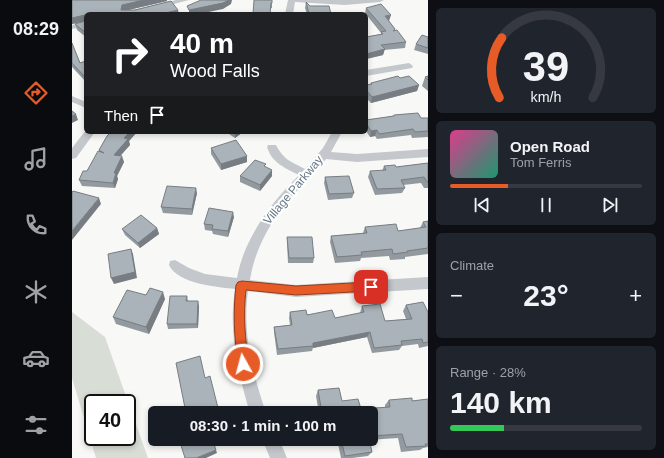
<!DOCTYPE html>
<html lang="en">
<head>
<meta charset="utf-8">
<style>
	body { margin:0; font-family:Arial,sans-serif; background:#20242c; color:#f1f3f6; height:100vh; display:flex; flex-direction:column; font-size:15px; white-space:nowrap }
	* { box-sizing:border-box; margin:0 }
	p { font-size:13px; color:#9ea1a6 }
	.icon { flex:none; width:22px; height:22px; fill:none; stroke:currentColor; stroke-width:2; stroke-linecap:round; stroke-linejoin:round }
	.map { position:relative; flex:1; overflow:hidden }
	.details { display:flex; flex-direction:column; gap:8px; padding:8px; background:#0d0f14; width:236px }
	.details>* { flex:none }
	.top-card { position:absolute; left:12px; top:12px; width:284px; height:122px; border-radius:6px; box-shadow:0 2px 6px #0003; background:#202124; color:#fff; overflow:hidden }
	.speed { position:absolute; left:12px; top:394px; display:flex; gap:8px; font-size:20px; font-weight:700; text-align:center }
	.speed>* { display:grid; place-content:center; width:52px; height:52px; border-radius:50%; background:#171b24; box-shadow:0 2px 6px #0003; line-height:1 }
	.speed .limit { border:2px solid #111; border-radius:6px; background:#fff; color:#111 }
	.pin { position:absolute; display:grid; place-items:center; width:34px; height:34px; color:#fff; margin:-17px; border-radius:8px; box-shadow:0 2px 6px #0006 }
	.me { position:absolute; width:44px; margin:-22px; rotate:353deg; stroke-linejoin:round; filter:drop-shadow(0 0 3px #0008) }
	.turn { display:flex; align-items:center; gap:14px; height:84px; padding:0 20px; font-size:18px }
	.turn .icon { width:52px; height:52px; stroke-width:2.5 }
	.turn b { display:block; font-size:28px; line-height:34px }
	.then { display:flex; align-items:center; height:38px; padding:0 20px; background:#0003; gap:8px; font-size:15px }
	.big { font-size:30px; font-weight:700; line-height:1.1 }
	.details .card { flex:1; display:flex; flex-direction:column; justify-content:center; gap:6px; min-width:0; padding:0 14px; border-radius:6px; background:#20242c }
	.details .dial { align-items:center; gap:0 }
	.dial svg { height:104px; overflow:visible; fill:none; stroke:#363941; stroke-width:7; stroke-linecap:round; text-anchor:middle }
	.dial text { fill:#f1f3f6; stroke:none }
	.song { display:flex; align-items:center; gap:12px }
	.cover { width:48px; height:48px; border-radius:6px; background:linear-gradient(135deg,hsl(330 70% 55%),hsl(160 70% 35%)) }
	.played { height:4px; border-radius:2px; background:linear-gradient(90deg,#e75b27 30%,#363941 30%) }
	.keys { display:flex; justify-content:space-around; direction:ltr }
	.heat { display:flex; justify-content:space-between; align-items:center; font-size:22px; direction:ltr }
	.charge { height:6px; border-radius:3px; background:linear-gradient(90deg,#34c759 28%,#363941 0) }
	.trip { position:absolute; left:76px; top:406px; width:230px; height:40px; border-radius:6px; background:#171b24; box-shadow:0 2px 6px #0003; font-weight:700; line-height:40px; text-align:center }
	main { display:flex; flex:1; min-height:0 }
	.tabs { display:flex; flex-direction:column; width:72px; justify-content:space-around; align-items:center; background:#090b0e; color:#9ea1a6 }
	.tabs .icon { width:28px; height:28px }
	.tabs .current { color:#e75b27 }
	.tabs b { font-size:18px; color:#f1f3f6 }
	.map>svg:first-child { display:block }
</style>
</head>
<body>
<main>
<nav class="tabs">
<b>08:29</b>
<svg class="icon current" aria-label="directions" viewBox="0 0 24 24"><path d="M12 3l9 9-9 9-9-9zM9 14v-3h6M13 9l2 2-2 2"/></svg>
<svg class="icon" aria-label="music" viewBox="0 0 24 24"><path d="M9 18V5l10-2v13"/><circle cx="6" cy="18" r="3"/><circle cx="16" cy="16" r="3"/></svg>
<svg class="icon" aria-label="phone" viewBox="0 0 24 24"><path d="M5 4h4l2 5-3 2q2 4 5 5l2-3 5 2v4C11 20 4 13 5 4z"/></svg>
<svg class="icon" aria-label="climate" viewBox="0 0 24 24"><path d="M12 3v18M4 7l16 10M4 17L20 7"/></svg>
<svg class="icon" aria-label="car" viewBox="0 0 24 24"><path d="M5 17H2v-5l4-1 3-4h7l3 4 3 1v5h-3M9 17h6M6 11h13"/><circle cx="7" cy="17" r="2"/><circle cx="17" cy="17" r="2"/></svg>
<svg class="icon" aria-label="filters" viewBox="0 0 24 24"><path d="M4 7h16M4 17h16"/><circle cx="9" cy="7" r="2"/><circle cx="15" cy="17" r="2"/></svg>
</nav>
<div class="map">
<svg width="356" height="458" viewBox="0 0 356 458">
	<rect width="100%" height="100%" fill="#f8f9f6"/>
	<path fill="#d8ded5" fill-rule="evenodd" d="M0,312L33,337L76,458H24L0,378ZM21,403H55V437H21Z"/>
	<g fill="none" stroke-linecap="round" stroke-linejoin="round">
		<path fill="#c4c8cc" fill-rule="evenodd" d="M104,0H117L64,14H51L52,12Z
			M216,0H312L308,2L273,5L223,2L221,14H213Z
			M14,22V26L0,29V25Z
			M337,63L341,66L340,68L294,76V70Z
			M0,96L14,102V108L0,102Z
			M14,130V132H23L4,158L0,159V148Z
			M260,132H270L259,152L285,154L356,149V157L285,162L254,159C245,171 233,182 223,193C201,217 183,247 178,280L224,285L356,277V289L224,297L176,291C170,333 181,374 194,413H178C166,373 156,332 163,289C145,287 106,284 97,265L98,261L103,260L117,268L133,274L165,278C172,238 199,203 227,175C213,168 200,163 195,147L196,145H204C212,160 218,161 233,169L251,148Z
			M190,439H207L215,458H198Z"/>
	</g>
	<path fill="#929a9f" d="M0,0L95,1L56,10H106L14,14V37L5,30L3,24L13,21L0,24Z
		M200,0V8L181,14Z
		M234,2L238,6L259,14H235L233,8Z
		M294,8L317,21L323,29V30L334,42L333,48L312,50L311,55L294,59V37L309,34V33L293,13Z
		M356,37V54L342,50L344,44Z
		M0,43L8,63L14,61V82L0,67Z
		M356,76V91L350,86L353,77Z
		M299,83L347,85L345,91L299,103L294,98V85L298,84Z
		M322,115L349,118H356V137L340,138L339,135L305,139L303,136L298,137L294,131V120L321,116Z
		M39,132H65L57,141L58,145L48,155L52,162L45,176L46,179L43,188L10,186L7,180L15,171L28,152L27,150Z
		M154,132H171L163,138Z
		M139,148L175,162L149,170L139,154Z
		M356,163V188H352L349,183L331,185L333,188L330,193L303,195L296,177L298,171H310L312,166L324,167Z
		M193,167L200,170V176L188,191L168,182V176Z
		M253,177L282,193L280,198L256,200L252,183Z
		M125,193L120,215L91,213L89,207Z
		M162,217L156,237L141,234L140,231L133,230L132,224Z
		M356,221V254L333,257V259L318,260L317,256L289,258L288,261L263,263L258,242L259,236L291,233L293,227L326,231L348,228L351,222Z
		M85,228L87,234L68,248L53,235L50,229Z
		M215,237L242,258L241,263H216L215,242Z
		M74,295L93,299L77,334L44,324L41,317Z
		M115,296L116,301L127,306L126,328L96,329L95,324Z
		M334,305L356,312V346L347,348L346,344L330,346L327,350L300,353L295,337L241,348L240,351L205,355L202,332V327L218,325L217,318L218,312L263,318L288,313L290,306L313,321L334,319L331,311Z
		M246,390L289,409L313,407V405L317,400L340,401L356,399V447L351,448L348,450L329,452L326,438L297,440L300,452L296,456L280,458H269L265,439H299V413H247L244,396Z"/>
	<path fill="#777d82" d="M72,0H95V1L52,11L49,10L50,5Z
		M157,0H160L159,4L151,9L127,14H117V10Z
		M106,10L107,14H89Z
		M13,15L14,21L0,24V18Z
		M319,15L317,21L313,16Z
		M313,49L311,55L294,59V54Z
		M347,85L345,91L299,103L300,97Z
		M4,114L6,120L0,123V116Z
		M305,130L303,136L298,137L299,131Z
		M58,132H65L57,141L58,145L44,161L42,155L52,138Z
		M163,132H171L163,138Z
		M50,156L52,162L45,176L46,179L43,188L41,183L42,173Z
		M175,156V162L149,170V164Z
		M200,170V176L188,191V185Z
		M124,188L125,193L120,215V209Z
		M27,198L29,204L0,240V231Z
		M161,212L162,217L156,237V231Z
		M85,228L87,234L68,248L66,243Z
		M59,249L61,254L65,278L42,284L39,278Z
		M91,292L93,299L77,334L74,327Z
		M126,301L127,306L126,328L125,324Z
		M298,332L295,337L241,348V343Z
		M144,450L145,453L134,458H124Z"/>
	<path fill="#aab3b9" stroke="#777d82" d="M0,0H72L50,5L49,10H63L99,1L106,10L89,14H14V33L3,24L13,21V15L0,18Z
		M129,0H157L151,3L117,10L115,6Z
		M182,0H200V3H199L198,14H181Z
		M234,2L238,6H257L259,14H237Z
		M309,4L319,15L313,16L323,29L321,31L325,30L334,42L309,45L313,49L294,54V37L311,34L309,32L314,31L294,8Z
		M350,35L356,37V48L344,44Z
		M0,43L8,63L14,61V78L0,63Z
		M326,76L328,78L337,76L347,85L300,97L294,90V85L300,84L299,83Z
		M356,76V80L353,77Z
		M0,111L4,114L0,116Z
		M346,113L349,118H356V131L343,132L341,129L307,134L305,130L299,131L294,123V120L322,116V115Z
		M39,132H58L52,138L56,139L42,155L50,156L42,173H44L41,183L7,180L11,171H15L26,151L32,153L27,150L35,136Z
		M164,140L175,156L149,164L139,148Z
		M183,160L194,164L192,166L200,170L188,185L168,176Z
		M356,163V182H355L352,177L329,180L333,188L305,189L298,171L314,170L312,166L323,165L324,167Z
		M277,176L282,193L257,194L253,177Z
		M95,186L124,188L120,209L89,207Z
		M1,191L27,198L0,231V192Z
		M137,208L161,212L156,231L140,229L141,225L132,224Z
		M69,215L85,228L66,243L50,229Z
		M356,221V248L335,251L336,252L321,254L320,249L289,252L290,255L265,257L259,236L295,233L293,227L324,224L326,231L354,227L351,222Z
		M215,237H240L242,258H217Z
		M59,249L63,272L39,278L36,254Z
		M78,288L91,292L74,327L41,317L55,290L74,295Z
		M98,296H115L114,301H126L125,324H95Z
		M351,302L356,312V342L351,343L350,339L329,341L330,345L302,348L298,332L241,343V346L206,349L202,327L220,325L218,312L234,310L235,315L260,310L263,318L292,312L290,306L308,304L313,321L340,319L334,305Z
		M128,356L133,378L138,376L146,408L148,407L150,413H114L104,363Z
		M267,388L270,401L286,399L289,409L318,407L317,400L340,398V401L356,399V444H353L354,446L334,447L330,434L299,436V413H250L246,390Z
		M107,439H140L144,450L124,458H113Z
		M269,439H297L300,452L273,456Z"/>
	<path fill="#e75b27" stroke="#963b19" d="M170,281L224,286L299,282L302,284L304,287L302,290L299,291L224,295L174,290C171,315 173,339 177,364L175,368L171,369L167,368L166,364C162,337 161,312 164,285L166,282Z"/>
	<g text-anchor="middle" stroke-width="4" stroke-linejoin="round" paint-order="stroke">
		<g font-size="12" fill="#677888" stroke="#fff">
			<text transform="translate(221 190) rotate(-50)" y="4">Village Parkway</text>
		</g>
	</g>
</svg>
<div class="speed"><div class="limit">40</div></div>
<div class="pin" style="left:299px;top:287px;background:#d93025"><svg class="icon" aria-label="arrive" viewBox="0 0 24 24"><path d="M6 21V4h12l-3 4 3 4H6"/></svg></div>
<svg class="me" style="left:171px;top:364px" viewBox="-20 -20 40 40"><circle r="17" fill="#e75b27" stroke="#fff" stroke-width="3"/><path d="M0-11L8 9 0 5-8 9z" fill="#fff"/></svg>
<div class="trip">08:30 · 1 min · 100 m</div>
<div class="top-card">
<div class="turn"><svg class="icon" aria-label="right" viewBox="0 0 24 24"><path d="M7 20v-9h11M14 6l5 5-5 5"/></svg><div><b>40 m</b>Wood Falls</div></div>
<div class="then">Then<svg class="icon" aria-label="arrive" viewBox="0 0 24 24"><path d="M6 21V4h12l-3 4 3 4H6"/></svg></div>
</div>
</div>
<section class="details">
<div class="card dial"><svg viewBox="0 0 100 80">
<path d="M14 69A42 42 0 1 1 86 69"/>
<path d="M14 69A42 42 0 0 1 16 23" stroke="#e75b27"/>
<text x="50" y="56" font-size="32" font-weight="700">39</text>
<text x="50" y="72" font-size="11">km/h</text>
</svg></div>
<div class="card">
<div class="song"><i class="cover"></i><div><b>Open Road</b><p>Tom Ferris</p></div></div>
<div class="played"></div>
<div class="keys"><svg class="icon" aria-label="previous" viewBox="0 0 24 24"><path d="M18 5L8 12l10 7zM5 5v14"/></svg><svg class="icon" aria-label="pause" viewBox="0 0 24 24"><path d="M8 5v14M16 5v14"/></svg><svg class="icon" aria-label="next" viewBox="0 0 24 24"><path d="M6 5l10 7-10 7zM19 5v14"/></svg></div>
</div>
<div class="card"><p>Climate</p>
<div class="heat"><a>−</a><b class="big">23°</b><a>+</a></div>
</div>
<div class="card"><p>Range · 28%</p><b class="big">140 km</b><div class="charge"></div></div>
</section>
</main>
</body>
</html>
